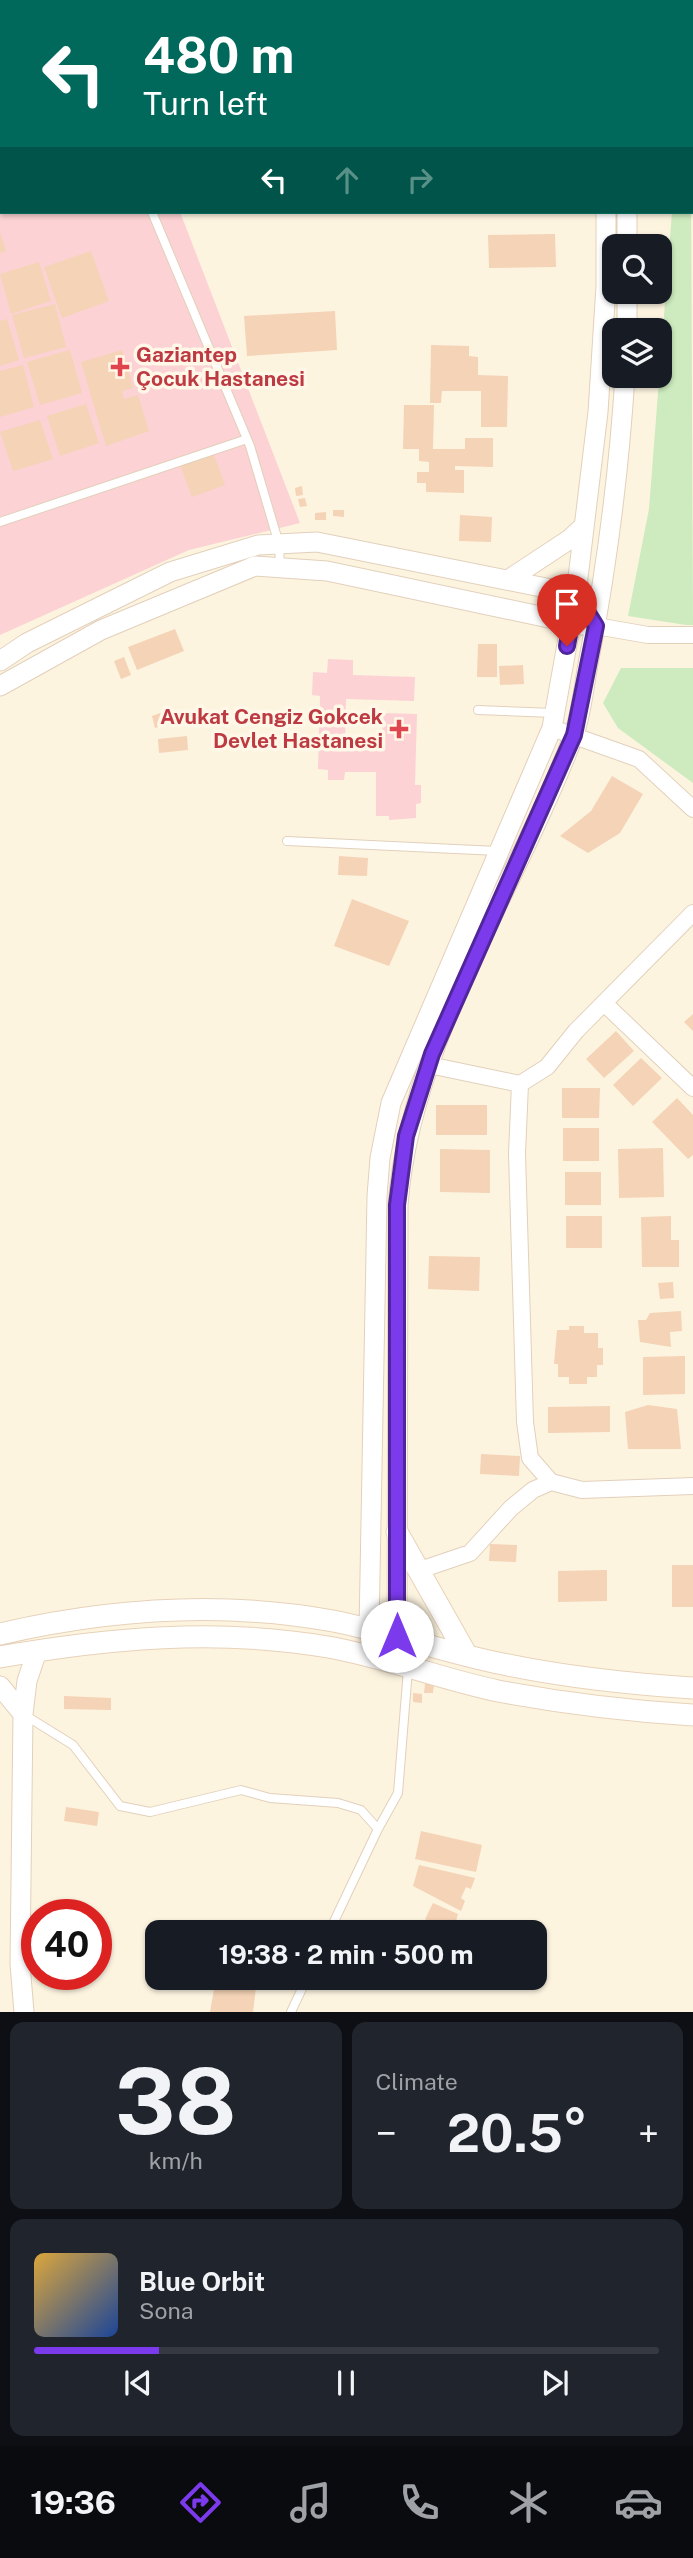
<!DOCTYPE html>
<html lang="en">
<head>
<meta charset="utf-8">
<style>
	body { margin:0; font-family:"Public Sans",sans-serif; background:#20242c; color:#f1f3f6; height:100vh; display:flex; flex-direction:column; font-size:26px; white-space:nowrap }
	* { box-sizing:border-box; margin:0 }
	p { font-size:23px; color:#9ea1a6 }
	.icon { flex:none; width:38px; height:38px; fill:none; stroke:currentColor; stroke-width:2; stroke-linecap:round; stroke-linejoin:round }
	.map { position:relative; height:2012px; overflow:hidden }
	.details { display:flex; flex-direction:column; gap:10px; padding:10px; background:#0d0f14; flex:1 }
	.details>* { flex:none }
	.hud { position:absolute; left:0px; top:0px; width:693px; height:214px; box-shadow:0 2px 5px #0004; background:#00695c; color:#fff; overflow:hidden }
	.controls { position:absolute; left:602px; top:234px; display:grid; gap:14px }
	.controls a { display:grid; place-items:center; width:70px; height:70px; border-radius:14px; background:#171b24; box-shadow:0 2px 5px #0004; font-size:35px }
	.speed { position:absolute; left:21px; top:1899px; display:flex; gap:14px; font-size:35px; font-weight:700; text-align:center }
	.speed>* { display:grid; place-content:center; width:91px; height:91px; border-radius:50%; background:#171b24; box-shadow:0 2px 5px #0004; line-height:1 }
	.speed .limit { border:10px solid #d22; background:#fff; color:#111 }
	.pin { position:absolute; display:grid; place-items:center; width:60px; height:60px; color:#fff; margin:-72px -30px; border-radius:50% 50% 50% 0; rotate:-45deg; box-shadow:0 0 7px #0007 }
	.pin .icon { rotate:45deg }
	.me { position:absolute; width:77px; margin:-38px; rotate:0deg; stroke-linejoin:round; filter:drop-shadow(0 0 5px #0008) }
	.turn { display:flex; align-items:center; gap:24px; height:147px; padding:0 28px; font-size:32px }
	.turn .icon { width:91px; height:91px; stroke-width:2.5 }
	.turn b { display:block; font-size:49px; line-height:60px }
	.lanes { display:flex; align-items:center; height:66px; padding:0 28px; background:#0003; justify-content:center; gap:35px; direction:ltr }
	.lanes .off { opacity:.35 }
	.big { font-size:52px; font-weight:700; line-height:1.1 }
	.details .card { flex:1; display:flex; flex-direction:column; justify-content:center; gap:10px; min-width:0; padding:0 24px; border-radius:14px; background:#20242c }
	.details .dial { align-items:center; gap:0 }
	.dial b { font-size:91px; line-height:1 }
	.song { display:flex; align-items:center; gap:21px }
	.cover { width:84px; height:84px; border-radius:10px; background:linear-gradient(135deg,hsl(40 70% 55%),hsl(220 70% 35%)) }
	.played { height:7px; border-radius:4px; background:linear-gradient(90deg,#7c3aed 20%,#363941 20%) }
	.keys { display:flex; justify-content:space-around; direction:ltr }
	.heat { display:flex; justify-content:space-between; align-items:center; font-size:38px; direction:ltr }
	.details .tiles { flex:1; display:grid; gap:10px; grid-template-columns:1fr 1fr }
	.card:last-child { grid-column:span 2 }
	.trip { position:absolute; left:145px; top:1920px; width:402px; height:70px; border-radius:14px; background:#171b24; box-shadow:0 2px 5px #0004; font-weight:700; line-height:70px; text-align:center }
	.tabs { display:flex; height:112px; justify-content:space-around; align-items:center; background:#090b0e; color:#9ea1a6 }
	.tabs .icon { width:49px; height:49px }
	.tabs .current { color:#7c3aed }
	.tabs b { font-size:32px; color:#f1f3f6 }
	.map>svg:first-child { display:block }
</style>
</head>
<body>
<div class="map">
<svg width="693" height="2012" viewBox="0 0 693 2012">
	<rect width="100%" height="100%" fill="#fdf4e0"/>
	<path fill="#fcd2d4" d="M0,0L99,2H2V212H180L300,523L189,550L0,635Z
		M328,659L353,660V675L415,677L414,701L346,699L345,744L382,745L383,713L417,714L415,785H421V803L416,804V818L389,820V816H376V772H345L344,780H328V770L318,769L320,696L312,695L313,672L327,673Z"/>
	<path fill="#cdebbe" d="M691,181L693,625H686L628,616L649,509L672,212H691Z
		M621,668H693V783L618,728L603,703Z"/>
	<path fill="#f4d3b6" d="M0,232L6,251L0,253Z
		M555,234L556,267L489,268L488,235Z
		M91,251L109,301L62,318L44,267Z
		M39,262L51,301L11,314L0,274Z
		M55,304L66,347L24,358L12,315Z
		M335,311L337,350L247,356L244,316Z
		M7,319L19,360L0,366V321Z
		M431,345L469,346V356L478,357V375L508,376L507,427H481V391H442L441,403H430Z
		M70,350L82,393L40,405L27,362Z
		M122,350L133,388L122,391L124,399L138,395L149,431L106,446L81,362Z
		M23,365L34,407L0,417V371Z
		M86,404L99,443L60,456L47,416Z
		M404,405H434L433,449H465V438H493V467L455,466V470H464V493L426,492V483H417V472H429V462L419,461V449H403Z
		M40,420L53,459L13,471L0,432Z
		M213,452L225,485L192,497L180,465Z
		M302,486L303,495L296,496L295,488Z
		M305,498L307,506L300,507L298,499Z
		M333,510H344V517L333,516Z
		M326,512V520H315V513Z
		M460,515L492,517L491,542L459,541Z
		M175,629L184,651L137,670L128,647Z
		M478,644H497V677H477Z
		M124,657L131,675L121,679L114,661Z
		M523,665L524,684L500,685L499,666Z
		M166,711L170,723L155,728L152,716Z
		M187,736L188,750L159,753L158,739Z
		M612,776L643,794L620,833L588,853L560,836L591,811Z
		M339,856L368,858L367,876L338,875Z
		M352,899L409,921L389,966L334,946Z
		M693,1014V1031L684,1022Z
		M616,1031L634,1051L604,1078L586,1059Z
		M641,1058L662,1078L633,1106L613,1085Z
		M562,1088H600L599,1118H562Z
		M677,1098L693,1115V1155L688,1159L652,1122Z
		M436,1105H487V1135H436Z
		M563,1128H599V1161H563Z
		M663,1148L664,1197L619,1198L618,1149Z
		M440,1149L490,1150V1193L440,1192Z
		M565,1172H601V1205H565Z
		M566,1216H602V1248H566Z
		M671,1216V1240H679V1267H642L641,1217Z
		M429,1256L480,1257L479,1291L428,1289Z
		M673,1282L674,1298L660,1299L658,1283Z
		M681,1311L682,1331L670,1332L671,1347L640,1342L638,1320H646L650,1313Z
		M569,1326H584V1333H598V1348H603V1365H597V1377H587V1384H569V1377H558V1364H554L557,1330H569Z
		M685,1356V1394L643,1395V1357Z
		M648,1405L677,1409L681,1449H628L625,1412Z
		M610,1406V1432L548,1433V1407Z
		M481,1454L520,1456L519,1476L480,1474Z
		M490,1544L517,1545L516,1562L489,1561Z
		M672,1565H693V1607H672Z
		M607,1570V1601L558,1602V1571Z
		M425,1684H434L433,1693H424Z
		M413,1693L422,1694V1703L413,1702Z
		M64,1696L111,1698V1710L64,1709Z
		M66,1807L99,1812L97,1826L64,1821Z
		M421,1831L482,1845L476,1872L415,1859Z
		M419,1865L475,1878L471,1889L466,1887L461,1898L465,1901L461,1911L413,1886Z
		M433,1903L458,1914L453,1932H443L425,1919Z
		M216,1978L257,1979L253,2012H210Z"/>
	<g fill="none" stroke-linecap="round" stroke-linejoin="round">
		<defs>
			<path id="service" d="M69,0V2
				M152,212L250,446L279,544L280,568
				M0,522L247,439
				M478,710L554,713
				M287,841L497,851
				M23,1714L73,1745L120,1806L150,1812L241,1790L270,1798L338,1803L361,1810L378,1829L329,1932
				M378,1829L398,1793L408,1669
				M291,2012L307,1978"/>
			<path id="minor" d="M596,626L648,635H693
				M552,728L639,759L693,809
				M604,1003L693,1088
				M429,1065L520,1084L547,1067L576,1031L693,913
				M520,1084L517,1154L525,1422L530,1458L551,1482
				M417,1571L470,1553L511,1508L533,1490L551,1482L582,1490L693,1486"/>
			<path id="tertiary" d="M604,0V2
				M626,0V2
				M691,28L693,27
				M691,46L693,47
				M627,212V247
				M627,331V292
				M508,580L570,539L584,526
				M0,661L27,643L170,572L258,545L317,542L576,594L583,604
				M0,686L101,630L255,566L327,571L582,625
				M391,1650L397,1636L398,1205C410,1042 515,889 573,737C582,713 584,684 589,659C607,566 619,471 625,376
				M387,1661L369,1630L377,1196L380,1158L391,1103L552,728L576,594L598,412L606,286V212
				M0,1686L23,1714
				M24,2012L20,1964L23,1714L27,1681L37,1651"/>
			<path id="secondary" d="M397,1532L466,1654
				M0,1634C108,1609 223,1601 333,1621C390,1632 446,1653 503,1664C565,1677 629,1684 693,1688
				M0,1657C109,1638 217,1628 328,1647C385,1657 441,1679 498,1691C562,1703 628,1711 693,1715"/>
		</defs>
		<use href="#service" stroke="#e2d0bb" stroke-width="10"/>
		<use href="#minor" stroke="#e2d0bb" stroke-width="18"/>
		<use href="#tertiary" stroke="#e2d0bb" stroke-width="21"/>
		<use href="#secondary" stroke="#e7d2b9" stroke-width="23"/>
		<use href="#service" stroke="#fff" stroke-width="8"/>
		<use href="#minor" stroke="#fff" stroke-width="16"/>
		<use href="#tertiary" stroke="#fff" stroke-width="19"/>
		<use href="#secondary" stroke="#fff" stroke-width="21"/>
	</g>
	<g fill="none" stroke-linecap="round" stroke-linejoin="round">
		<defs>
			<path id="route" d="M397,1636V1205L406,1136L432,1054L574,735L596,626L576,594L567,646"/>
		</defs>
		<use href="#route" stroke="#51269a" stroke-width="18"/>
		<use href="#route" stroke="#7c3aed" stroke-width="12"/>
	</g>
	<g fill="#e0444e" stroke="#fff7e7" stroke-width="2.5">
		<path d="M116.5 356.5h7v7h7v7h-7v7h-7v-7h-7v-7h7z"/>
		<path d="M395.5 718.5h7v7h7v7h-7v7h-7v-7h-7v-7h7z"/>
	</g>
	<g text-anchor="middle" stroke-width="7" stroke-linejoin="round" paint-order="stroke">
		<g font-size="21" font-weight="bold" fill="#be3a42" stroke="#fff7e7" text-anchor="start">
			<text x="136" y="362">Gaziantep<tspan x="136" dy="24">Çocuk Hastanesi</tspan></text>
			<text x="383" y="724" text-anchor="end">Avukat Cengiz Gokcek<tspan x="383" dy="24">Devlet Hastanesi</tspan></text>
		</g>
	</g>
</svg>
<div class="controls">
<a><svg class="icon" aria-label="search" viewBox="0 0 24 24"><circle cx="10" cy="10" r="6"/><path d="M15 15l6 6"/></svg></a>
<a><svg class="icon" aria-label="layers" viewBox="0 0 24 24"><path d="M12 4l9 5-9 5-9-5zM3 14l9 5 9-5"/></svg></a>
</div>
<div class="speed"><div class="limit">40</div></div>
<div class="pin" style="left:567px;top:646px;background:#d93025"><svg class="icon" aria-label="arrive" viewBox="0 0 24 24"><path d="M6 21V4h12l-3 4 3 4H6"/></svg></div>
<svg class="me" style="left:397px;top:1636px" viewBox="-20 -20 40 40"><circle r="19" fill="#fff"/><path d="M0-13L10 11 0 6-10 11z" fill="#7c3aed"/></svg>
<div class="trip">19:38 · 2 min · 500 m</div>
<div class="hud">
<div class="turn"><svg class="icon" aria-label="left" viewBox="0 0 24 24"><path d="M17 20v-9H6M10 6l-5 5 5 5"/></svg><div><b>480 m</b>Turn left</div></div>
<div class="lanes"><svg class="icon" aria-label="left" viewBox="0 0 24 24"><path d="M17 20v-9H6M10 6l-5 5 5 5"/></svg><svg class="icon off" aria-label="ahead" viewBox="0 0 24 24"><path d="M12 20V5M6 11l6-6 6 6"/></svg><svg class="icon off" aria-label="right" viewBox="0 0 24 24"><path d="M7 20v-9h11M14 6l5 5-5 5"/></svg></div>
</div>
</div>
<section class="details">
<div class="tiles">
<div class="card dial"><b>38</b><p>km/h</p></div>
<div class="card"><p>Climate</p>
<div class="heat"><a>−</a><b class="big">20.5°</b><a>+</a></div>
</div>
<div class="card">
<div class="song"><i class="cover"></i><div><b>Blue Orbit</b><p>Sona</p></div></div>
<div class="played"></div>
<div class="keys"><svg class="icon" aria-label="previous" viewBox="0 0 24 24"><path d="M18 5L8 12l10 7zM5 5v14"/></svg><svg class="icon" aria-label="pause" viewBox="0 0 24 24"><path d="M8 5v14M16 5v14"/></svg><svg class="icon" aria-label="next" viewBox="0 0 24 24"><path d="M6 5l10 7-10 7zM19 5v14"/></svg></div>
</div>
</div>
</section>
<nav class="tabs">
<b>19:36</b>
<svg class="icon current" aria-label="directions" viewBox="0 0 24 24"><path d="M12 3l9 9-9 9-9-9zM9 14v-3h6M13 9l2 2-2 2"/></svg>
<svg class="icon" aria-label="music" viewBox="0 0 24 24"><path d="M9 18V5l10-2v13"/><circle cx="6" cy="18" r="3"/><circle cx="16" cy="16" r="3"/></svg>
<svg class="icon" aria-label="phone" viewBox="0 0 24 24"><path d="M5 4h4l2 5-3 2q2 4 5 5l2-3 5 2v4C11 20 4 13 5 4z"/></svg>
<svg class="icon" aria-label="climate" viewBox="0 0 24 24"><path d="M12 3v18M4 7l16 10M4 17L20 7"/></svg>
<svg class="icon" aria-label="car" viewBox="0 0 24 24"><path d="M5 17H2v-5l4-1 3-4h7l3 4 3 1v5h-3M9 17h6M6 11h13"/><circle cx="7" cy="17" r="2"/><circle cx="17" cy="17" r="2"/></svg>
</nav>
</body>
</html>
